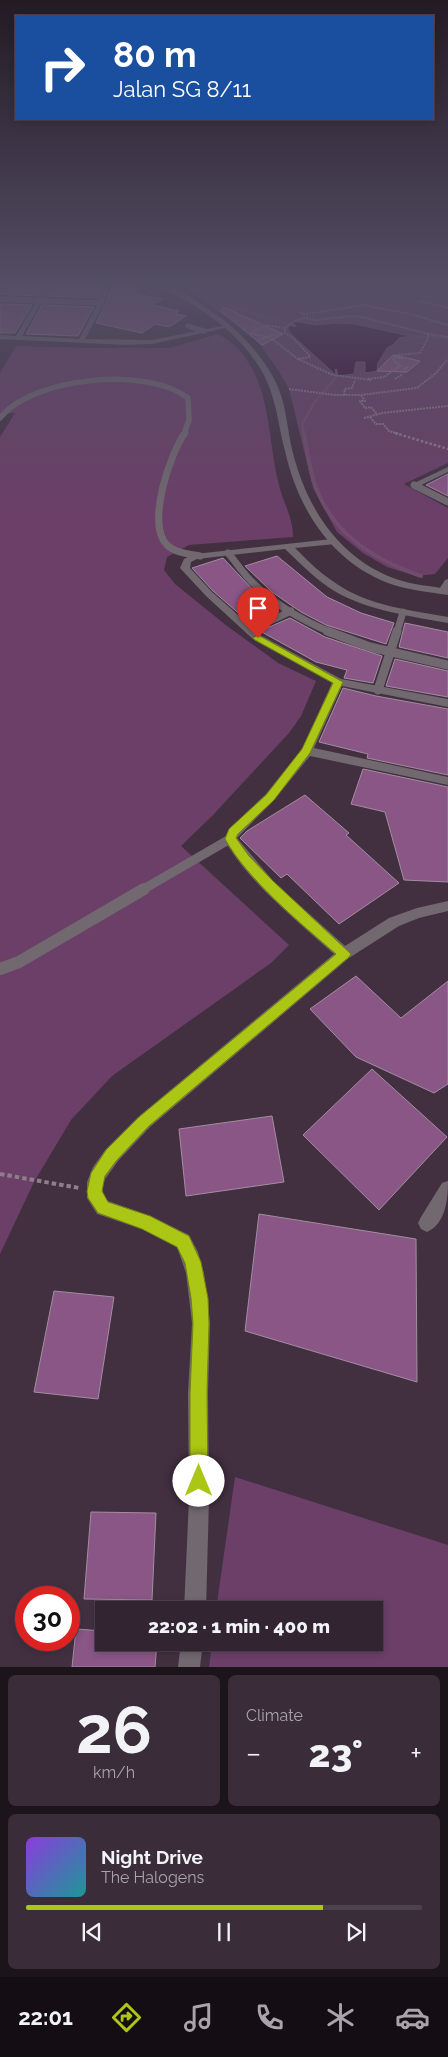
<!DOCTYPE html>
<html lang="en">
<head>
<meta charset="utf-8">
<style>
	body { margin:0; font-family:Raleway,sans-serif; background:#3a2c39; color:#f1f3f6; height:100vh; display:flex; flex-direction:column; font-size:19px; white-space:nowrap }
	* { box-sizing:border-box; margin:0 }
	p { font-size:16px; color:#a8a4ab }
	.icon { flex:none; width:28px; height:28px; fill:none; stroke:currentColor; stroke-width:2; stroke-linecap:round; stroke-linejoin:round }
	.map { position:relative; height:1667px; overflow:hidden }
	.details { display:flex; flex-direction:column; gap:8px; padding:8px; background:#1c141b; flex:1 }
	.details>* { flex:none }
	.top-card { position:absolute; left:15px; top:15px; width:419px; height:105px; border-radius:0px; box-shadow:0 2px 8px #0003,0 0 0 1px #4d414d; background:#1a4fa0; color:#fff; overflow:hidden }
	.speed { position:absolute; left:15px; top:1586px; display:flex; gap:10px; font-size:25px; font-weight:700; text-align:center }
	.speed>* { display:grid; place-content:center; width:65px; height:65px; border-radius:50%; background:#322431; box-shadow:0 2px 8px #0003,0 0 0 1px #4d414d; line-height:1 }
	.speed .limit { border:8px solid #d22; background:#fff; color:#111 }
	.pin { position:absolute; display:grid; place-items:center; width:42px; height:42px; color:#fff; margin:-51px -21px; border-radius:50% 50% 50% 0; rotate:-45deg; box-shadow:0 0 5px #0007 }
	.pin .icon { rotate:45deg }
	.me { position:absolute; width:55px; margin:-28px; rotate:0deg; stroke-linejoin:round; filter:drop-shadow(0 0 4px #0008) }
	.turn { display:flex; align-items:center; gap:18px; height:105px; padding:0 15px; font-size:22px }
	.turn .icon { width:65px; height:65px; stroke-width:2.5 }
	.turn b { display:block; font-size:35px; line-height:42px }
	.big { font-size:38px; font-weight:800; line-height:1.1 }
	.details .widget { flex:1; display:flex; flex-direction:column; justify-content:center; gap:8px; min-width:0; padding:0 18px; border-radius:8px; background:#3a2c39 }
	.details .dial { align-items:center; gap:0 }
	.dial b { font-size:65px; line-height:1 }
	.song { display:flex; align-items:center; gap:15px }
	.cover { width:60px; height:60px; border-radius:8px; background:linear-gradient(135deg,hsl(270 70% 55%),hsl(180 70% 35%)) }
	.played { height:5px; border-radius:2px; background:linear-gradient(90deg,#abc614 75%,#4d414d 75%) }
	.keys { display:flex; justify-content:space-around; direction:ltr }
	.heat { display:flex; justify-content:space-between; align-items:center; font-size:28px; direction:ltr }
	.details .tiles { flex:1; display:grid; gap:8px; grid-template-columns:1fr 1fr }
	.widget:last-child { grid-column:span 2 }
	.trip { position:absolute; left:95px; top:1601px; width:288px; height:50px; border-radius:0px; background:#322431; box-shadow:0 2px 8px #0003,0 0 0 1px #4d414d; font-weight:800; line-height:50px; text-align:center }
	.dock { display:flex; height:80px; justify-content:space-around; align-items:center; background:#140e14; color:#a8a4ab }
	.dock .icon { width:35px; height:35px }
	.dock .current { color:#abc614 }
	.dock b { font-size:22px; color:#f1f3f6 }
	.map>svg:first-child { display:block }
</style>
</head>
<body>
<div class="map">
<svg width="448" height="1667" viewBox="0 0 448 1667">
	<rect width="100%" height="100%" fill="#423041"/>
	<path fill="#6b3f68" d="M170,282H448V463L404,484L448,508V558L435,574L416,576L387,567L363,553L337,532L313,488L289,389L278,370L257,340L186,288Z
		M218,334C272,363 266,431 278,481C282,501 293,516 293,537L189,545L167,557L164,570L175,584L227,626L278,663L316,681L301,716L289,733L213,815L181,846L289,945L271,963L112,1076L71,1120L34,1182L0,1254V437L15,413L0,414V373L16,346L88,348H170Z
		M235,1477L448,1545V1667H209L212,1643L374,1642V1610H216Z"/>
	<path fill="#380936" stroke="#714c6f" d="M294,321L316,325L335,323L354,324L410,336L399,338L393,345L387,348L378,363L377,371L365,373V362H356L354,374L337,376L292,335L288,329V324Z"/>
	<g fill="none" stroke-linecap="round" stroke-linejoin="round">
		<path stroke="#714c6f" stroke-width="2.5" d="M125,282L153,287
			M200,297L295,326
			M410,336L448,338
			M304,434L302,424L315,402L337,376L336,370"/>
		<path stroke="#714c6f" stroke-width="4" d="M304,433C307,449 309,466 314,482C331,533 372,559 421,576"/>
	</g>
	<path fill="#895686" stroke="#a38da1" d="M0,282H45L37,296L0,294Z
		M55,282H103L98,298L47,296Z
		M113,283L139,288L132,293L162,299L152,305L179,311L176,314L186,316L169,327L155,324L142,333L96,323L105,305Z
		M0,304L32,305L15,333H0Z
		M42,305L94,307L78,336L26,334Z
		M223,307L279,332L283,334L262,345L221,311Z
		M393,355L420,361L407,372L377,371Z
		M448,474V496L426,485Z
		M277,556L327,597L361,613L394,623L386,644L326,625L301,612L272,592L245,566Z
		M223,558L256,593L279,611L251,624L213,591L192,568Z
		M290,618L325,637L382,656L373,683L344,678L347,670L316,662L260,631Z
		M405,623L448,632V658L399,647Z
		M395,659L448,671V697L386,686Z
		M343,688L376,696L448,709V775L367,758L368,754L319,742Z
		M363,769L448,787V882L404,880L385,812L351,804Z
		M305,795L349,833L346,835L399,883L339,924L287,874L281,878L240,838L247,831Z
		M356,976L401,1018L448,981V1084L434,1093L356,1057L310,1009Z
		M372,1069L447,1137L379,1210L303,1135Z
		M272,1116L284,1182L186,1196L179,1129Z
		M259,1214L416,1239L417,1382L245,1331Z
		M54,1291L114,1297L98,1399L34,1392Z
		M91,1512L156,1513L152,1600L84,1599Z
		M76,1629L104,1631V1642H157L155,1667H72Z"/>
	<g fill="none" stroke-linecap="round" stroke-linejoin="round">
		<path stroke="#8e7e8c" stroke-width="2" stroke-dasharray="2 1" stroke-linecap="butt" d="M420,301L448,308
			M300,313L307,314L363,305L410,314L448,325
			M250,333L266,325L285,328
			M252,334L267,337L279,334
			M428,334L448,337
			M259,340L267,337L272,339L298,359L310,357
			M310,356L293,338L285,333V328L297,320L305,318L316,320L351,316L362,317L428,334V338L420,353L397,355L393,359L400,366L384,377
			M395,357L404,359
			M298,359L333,375L371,380
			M404,370L409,366
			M368,379L384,377
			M395,379L403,374
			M289,389L335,395H361L417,388L436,373L448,359
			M344,395L345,389L352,388L355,380
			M361,395L365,401H360L365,408L371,407L377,414
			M370,417L376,424H383L389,431L399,434
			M364,418L382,413L448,406"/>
		<path stroke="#8e7e8c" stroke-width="2.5" stroke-dasharray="2.5 2" stroke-linecap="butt" d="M395,433L448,449"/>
		<path stroke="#8e7e8c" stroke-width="4" stroke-dasharray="4.5 3" stroke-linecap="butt" d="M0,1174L79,1188"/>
		<path stroke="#716870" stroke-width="5.5" d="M0,299L101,303
			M188,326L204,331
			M0,418C32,377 147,366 188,398L189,420L184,434"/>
		<path stroke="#716870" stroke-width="7" d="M185,433C170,453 146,524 167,545C175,553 190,554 200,556
			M414,485L448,502
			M228,553C236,562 242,572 251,581C272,603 302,620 330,632
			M249,631L291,611
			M397,632L403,612"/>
		<path stroke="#716870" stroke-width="9" d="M327,631L370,647L448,665
			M378,690L397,631
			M142,890L230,839"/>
		<path stroke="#716870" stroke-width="12" d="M0,969L19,962L144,889"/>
		<path fill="#716870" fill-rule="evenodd" d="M47,282H53L22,336L79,339L98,303L105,282H111L104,303L85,339L152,340L227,325L230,327L152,344L127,345L0,339V335L16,336Z
			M448,467V472L417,487L410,485Z
			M332,539L335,540V544L295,548C308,561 321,574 337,584C369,606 410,610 448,617V623C410,616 370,611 336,592C317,581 301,564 285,549L197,559L191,562L190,568L212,592L262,636L341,679L448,699V707L342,686L314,748L448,777V785L310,756L274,800L237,838L274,882L345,946L389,918L417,908L448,901V911L419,918L399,926L349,958L150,1127L118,1161L103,1182V1195L108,1201L151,1216L189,1235L198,1252L204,1273L210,1323L208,1393L209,1499L206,1610H184L189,1499L188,1393L192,1323L186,1273L177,1247L142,1229L97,1214L87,1198V1182L93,1167L106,1149L138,1117L334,954C298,922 247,881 224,839L229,829L266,794L302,749L332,683L254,640L206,596L180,568L184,559L195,554Z
			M448,579V591L443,594L440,593L438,591L445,580Z
			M448,1181C448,1198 446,1224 427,1232L421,1229L418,1223L421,1217L442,1183Z
			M181,1642H203L200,1667H178Z"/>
		<path fill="#716870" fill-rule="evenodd" d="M151,282C168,281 188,296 202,305C233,324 263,353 278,387C287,408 287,431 293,453C307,509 340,559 396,579C413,585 431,586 448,589V595C428,592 407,590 388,583C331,561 298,509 285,451C277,420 276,392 258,365C240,337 213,316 185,300C174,294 161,289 151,282Z"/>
	</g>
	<linearGradient id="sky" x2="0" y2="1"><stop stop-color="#241a24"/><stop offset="0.55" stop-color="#544e65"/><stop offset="1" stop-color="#544e65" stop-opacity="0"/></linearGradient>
	<rect width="448" height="515" fill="url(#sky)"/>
	<path fill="#abc614" stroke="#6f810d" d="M258,635L343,682L310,753L274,800L238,834L236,838L249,856L273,881L351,954L349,957L149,1126L117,1160L105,1176L102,1191L108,1202L150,1216L189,1236L201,1262L208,1298L209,1323L207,1393L208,1481L206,1488L199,1490L192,1488L190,1481V1393L193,1323L191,1298L185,1263L177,1247L142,1229L98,1213L88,1198L87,1191L91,1173L106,1150L139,1117L336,954C299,922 248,880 225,839L229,829L266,795L302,749L333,683L255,640L253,638Z"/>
</svg>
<div class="speed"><div class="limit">30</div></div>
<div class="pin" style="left:258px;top:638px;background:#d93025"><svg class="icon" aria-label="arrive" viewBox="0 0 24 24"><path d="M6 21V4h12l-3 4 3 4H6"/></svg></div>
<svg class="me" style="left:199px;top:1481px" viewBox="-20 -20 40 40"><circle r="19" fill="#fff"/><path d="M0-13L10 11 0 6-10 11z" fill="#abc614"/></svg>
<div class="trip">22:02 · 1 min · 400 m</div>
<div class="top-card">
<div class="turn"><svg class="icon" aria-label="right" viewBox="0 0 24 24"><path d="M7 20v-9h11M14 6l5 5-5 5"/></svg><div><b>80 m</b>Jalan SG 8/11</div></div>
</div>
</div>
<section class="details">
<div class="tiles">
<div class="widget dial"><b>26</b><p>km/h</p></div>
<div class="widget"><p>Climate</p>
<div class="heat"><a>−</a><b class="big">23°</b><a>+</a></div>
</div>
<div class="widget">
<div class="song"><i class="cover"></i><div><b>Night Drive</b><p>The Halogens</p></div></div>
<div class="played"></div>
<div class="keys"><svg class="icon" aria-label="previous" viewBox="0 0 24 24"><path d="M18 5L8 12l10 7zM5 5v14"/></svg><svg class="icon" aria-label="pause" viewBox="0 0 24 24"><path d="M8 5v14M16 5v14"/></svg><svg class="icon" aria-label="next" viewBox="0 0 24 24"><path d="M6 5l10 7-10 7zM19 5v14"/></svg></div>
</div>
</div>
</section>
<nav class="dock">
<b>22:01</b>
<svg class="icon current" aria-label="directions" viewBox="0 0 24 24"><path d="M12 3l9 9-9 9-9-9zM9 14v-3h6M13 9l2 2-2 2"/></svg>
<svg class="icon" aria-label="music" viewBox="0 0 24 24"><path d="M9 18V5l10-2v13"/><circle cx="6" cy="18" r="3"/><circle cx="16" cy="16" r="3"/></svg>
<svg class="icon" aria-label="phone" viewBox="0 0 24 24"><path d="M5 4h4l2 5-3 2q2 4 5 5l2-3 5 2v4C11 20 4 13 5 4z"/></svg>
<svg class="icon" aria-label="climate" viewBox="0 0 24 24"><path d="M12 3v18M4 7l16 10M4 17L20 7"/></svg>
<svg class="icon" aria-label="car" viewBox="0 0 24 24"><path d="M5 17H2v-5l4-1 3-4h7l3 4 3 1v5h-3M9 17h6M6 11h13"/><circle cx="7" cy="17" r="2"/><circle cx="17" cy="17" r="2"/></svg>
</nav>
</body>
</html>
